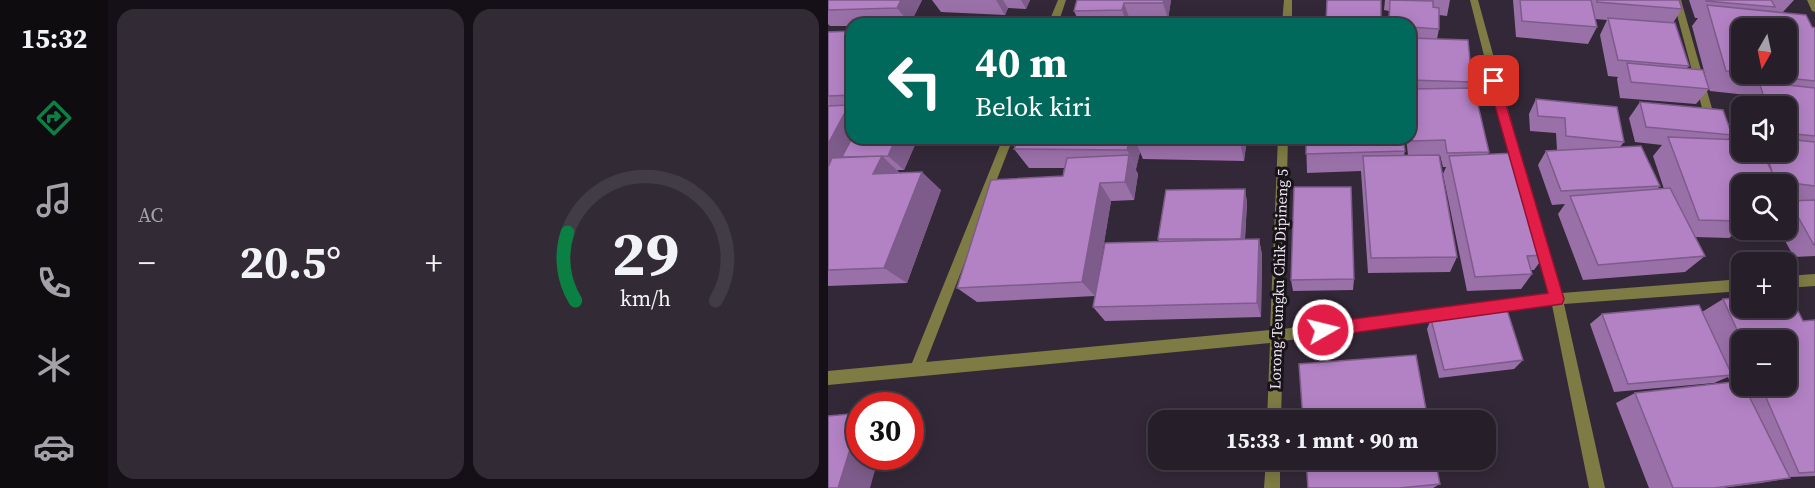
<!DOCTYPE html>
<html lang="id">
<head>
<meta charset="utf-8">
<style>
	body { margin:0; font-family:"Source Serif 4",serif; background:#322b35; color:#f1f3f6; height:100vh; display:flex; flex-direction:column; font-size:22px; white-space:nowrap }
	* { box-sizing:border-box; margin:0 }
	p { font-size:20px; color:#a4a2a8 }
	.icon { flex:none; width:33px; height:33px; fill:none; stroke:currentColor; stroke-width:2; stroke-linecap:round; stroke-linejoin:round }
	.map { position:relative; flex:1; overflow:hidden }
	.side { display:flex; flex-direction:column; gap:9px; padding:9px; background:#151017; width:720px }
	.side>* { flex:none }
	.hud { position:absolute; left:18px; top:18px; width:570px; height:126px; border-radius:18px; box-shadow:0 3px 15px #0003,0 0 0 2px #423c46; background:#00695c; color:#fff; overflow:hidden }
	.needle { width:39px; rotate:189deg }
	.buttons { position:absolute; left:903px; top:18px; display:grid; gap:12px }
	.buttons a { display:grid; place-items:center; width:66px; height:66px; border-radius:12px; background:#261e29; box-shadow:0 3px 15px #0003,0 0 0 2px #423c46; font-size:30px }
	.speed { position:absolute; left:18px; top:392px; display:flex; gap:12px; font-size:30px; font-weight:700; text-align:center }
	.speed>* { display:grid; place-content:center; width:78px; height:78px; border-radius:50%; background:#261e29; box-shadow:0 3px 15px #0003,0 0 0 2px #423c46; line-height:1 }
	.speed .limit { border:9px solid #d22; background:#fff; color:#111 }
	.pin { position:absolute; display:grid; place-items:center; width:51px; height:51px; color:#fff; margin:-26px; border-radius:12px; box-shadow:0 3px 9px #0006 }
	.me { position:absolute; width:66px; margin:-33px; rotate:82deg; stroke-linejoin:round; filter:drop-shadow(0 0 4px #0008) }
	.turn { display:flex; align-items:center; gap:21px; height:126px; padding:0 30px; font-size:27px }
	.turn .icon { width:78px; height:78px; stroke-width:2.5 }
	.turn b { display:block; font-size:42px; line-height:51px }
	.big { font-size:45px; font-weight:700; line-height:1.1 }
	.side .card { flex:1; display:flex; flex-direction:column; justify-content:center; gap:9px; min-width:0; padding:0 21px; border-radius:18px; background:#322b35 }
	.side .dial { align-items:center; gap:0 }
	.dial svg { height:156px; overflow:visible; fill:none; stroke:#423c46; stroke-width:7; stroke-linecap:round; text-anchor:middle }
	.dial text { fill:#f1f3f6; stroke:none }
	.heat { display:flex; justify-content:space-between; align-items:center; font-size:33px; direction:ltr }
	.side .tiles { flex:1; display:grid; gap:9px; grid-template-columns:repeat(2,1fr) }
	.trip { position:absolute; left:320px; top:410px; width:348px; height:60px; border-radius:18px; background:#261e29; box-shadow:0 3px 15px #0003,0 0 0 2px #423c46; font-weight:700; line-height:60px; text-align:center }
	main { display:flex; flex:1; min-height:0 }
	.menu { display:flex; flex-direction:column; width:108px; justify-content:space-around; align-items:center; background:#0f0c10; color:#a4a2a8 }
	.menu .icon { width:42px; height:42px }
	.menu .on { color:#0b8043 }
	.menu b { font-size:27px; color:#f1f3f6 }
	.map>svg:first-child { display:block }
</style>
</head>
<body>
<main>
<nav class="menu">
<b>15:32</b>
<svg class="icon on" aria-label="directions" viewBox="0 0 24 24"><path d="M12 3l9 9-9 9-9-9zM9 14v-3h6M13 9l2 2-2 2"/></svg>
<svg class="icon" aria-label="music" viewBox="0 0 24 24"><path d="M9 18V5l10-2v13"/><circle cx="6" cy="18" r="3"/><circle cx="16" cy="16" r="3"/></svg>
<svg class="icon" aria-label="phone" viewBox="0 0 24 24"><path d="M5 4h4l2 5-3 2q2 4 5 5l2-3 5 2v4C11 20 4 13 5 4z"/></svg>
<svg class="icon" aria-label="climate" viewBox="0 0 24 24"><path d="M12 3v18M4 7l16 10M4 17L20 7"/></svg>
<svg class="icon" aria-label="car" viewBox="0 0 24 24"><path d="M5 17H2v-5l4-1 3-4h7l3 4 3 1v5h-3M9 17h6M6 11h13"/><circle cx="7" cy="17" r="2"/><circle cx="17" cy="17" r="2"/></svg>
</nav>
<section class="side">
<div class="tiles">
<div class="card"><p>AC</p>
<div class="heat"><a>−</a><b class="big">20.5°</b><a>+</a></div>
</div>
<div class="card dial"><svg viewBox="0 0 100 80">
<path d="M14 69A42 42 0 1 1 86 69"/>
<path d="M14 69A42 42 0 0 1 10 34" stroke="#0b8043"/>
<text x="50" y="56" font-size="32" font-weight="700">29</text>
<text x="50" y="72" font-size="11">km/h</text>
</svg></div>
</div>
</section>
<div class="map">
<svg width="987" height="488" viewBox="0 0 987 488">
	<rect width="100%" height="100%" fill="#332837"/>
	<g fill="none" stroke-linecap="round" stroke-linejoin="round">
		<path fill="#7f7b44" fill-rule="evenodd" d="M230,0H238L230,24H220Z
			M456,0H464V24H454Z
			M642,0H650L696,167L690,171L684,167Z
			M845,0H853L887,119L886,122L882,123L877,119Z
			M979,0H987V12L984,11Z
			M175,138H185L98,362L442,330L450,138H460L455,329L721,294L706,241L708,237L712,236L716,237L718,241L734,293L914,279V291L736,304L777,488H761L724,305L455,341L453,420H439L442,343L0,385V371L84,363Z
			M987,274V286L958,288V276Z
			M438,459H452V488H436Z"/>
	</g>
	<path fill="#9a70a9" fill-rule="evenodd" d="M0,0H94L82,24H24V26H2L0,24Z
		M104,0H202L198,9L180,8L177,15L113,12Z
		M249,0H343L340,19L302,20L301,24H252L246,11Z
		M557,0H622L619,16L611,15V29L609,39L644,82L643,88L661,152L660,154L717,255L706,270H703L704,274L693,289L639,291L615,174L618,167H615L612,155H611L629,257L622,272L540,273L533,171L479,173L478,138L577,151L576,155H580L578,138H582V24H560L561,11L556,10Z
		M685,0H851L854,9L845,23L861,66L859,68L880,86L864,26L870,18H867L861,0H966L955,12L984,27L987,28V256L966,257L951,230H958V202L959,203L961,201H977L958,198V184H914V228L901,238L867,237L877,256L857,272L755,280L730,214L737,204L724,205L710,165L718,151L729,150L728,133L702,131L701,114L708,99L796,142L792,147L832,186L829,190L836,189L825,156L834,145L807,142L801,118L812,102L904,135L900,139L914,152H958V106H919L916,98L919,95L882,91L881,89L868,104L792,98L789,79L790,77L780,76L772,35L779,20L767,19L769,27L760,44L688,37ZM914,28L958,74H914Z
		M24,31V138H90L76,170H69L72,173L113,190L79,283L0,286V32Z
		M191,138H419L416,161L315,159L312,152L308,169H307L310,174L306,200L283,201L269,285L331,242L330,239L417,189L419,203L417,240L431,239L434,255L433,317L277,321L265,307L267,296L149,302L129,288L235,176L236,168H201L186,149Z
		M526,279L525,290L465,291L463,280Z
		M895,299L975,321L987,320V476L962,477V478L933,483L894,488H821L788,403L807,393L902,382L900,377L886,383L786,392L762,324L774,314L874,312ZM914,340L958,386H914Z
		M603,319L695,360L686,369L611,378L599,329Z
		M612,484L605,488H480Z"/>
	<path fill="#7d5b8a" d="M73,0H94L82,24L69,8Z
		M168,0H175L180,8L177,15Z
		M193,0H202L198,9Z
		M336,0H343L340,19L335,3Z
		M296,3L302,20L301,24H299L294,10Z
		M21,105L24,108V138L17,160L0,177V144Z
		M68,138H90L76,170L60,156Z
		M302,138H315L307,140L312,152L308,169L299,150Z
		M413,138H419L416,161L412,142Z
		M301,155L310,174L306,200L297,182Z
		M54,156L74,175L45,174Z
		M94,172L113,190L79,283L56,268Z
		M272,183L283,201L267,296L254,282Z
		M417,189L419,203L416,252L413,239Z
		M431,239L434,255L433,317L429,303Z
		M32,417V456H51L42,488H10Z"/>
	<path fill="#b382c5" stroke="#7d5b8a" stroke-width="1.5" d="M0,0H73L69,8L0,10Z
		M249,0H336L335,3H296L294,10L246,11Z
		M499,0H553V24H498Z
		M562,0L605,1V7L611,8V29L582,27V24H561Z
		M692,0H763L769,27L694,21Z
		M769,0H851L854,9L769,2Z
		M878,0H943L947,7L878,1Z
		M879,5L978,15L984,27L987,28V81L924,74H958V28H914V72L898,71Z
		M780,18L847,23L861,66L790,60Z
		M24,31V95L0,96V32Z
		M582,38L640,40L644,82L582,80Z
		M799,63L875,70L881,89L803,82Z
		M931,82L987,88V136L958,133V106H939Z
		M646,88L661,152L619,153L617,140L584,141L582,131V89Z
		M708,99L789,107L796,142L738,136L737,118L710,116Z
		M812,102L895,110L904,135L818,127Z
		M21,105L0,144V106Z
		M840,137L914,140V152H934L950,184H914V221L871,220Z
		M24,138H68L60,156L14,157Z
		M191,138H302L299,150L186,149Z
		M307,138H413L412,142L307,140Z
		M478,138H575L577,151L478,154Z
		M958,139L987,142V186L948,181L944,172L938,152H958Z
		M813,146L832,186L733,191L718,151Z
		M688,153L717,255L699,256L704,274L647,277L621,156Z
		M301,155L297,182L272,183L254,282L129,288L163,180L235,176L239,158Z
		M611,155L629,257L543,258L535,156Z
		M54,156L45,174L94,172L56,268L0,270V167L4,158Z
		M466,187H523L526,279L463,280Z
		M842,188L877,256L770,265L742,196Z
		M417,189L413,239H330L338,190Z
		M987,200V245H986L961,201Z
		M958,202L963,212H958Z
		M431,239L429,303L265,307L277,243Z
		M958,297H963L975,321L987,320V472L971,473L933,386H958V340L914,341L895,299L914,298V308H958Z
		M871,305L904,375L800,384L774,314Z
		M679,310L695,360L616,370L603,319Z
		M588,355L600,420H475L471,364Z
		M913,381L914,386H916L962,478L886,488H845L807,393Z
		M32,413V417L10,488H0V416Z
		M478,459H607L612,484L571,488H480Z"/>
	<path fill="#e11d48" stroke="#92132f" stroke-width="1.5" d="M666,77L671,81L736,299L734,304L495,337L490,335L488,330L490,325L495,323L720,293L660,81Z"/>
	<g text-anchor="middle" stroke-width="6" stroke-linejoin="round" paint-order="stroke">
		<g font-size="15" fill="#eee7f1" stroke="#181319">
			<text transform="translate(451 279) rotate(-88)" y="5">Lorong Teungku Chik Dipineng 5</text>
		</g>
	</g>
</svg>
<div class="buttons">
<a><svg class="needle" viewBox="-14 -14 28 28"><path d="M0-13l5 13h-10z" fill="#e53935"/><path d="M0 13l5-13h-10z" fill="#a4a2a8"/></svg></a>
<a><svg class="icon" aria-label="sound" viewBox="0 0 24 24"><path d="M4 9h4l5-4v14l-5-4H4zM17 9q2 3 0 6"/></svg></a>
<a><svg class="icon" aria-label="search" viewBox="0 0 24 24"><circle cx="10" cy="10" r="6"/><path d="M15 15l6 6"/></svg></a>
<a>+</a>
<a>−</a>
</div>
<div class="speed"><div class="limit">30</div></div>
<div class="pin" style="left:666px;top:81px;background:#d93025"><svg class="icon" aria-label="arrive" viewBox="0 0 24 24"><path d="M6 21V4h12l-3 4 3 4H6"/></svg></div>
<svg class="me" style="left:495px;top:330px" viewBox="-20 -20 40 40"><circle r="17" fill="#e11d48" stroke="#fff" stroke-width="3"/><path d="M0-11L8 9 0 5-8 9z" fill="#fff"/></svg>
<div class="trip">15:33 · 1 mnt · 90 m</div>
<div class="hud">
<div class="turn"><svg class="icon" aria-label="left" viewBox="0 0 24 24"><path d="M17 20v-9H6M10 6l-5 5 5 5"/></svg><div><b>40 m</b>Belok kiri</div></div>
</div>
</div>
</main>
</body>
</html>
